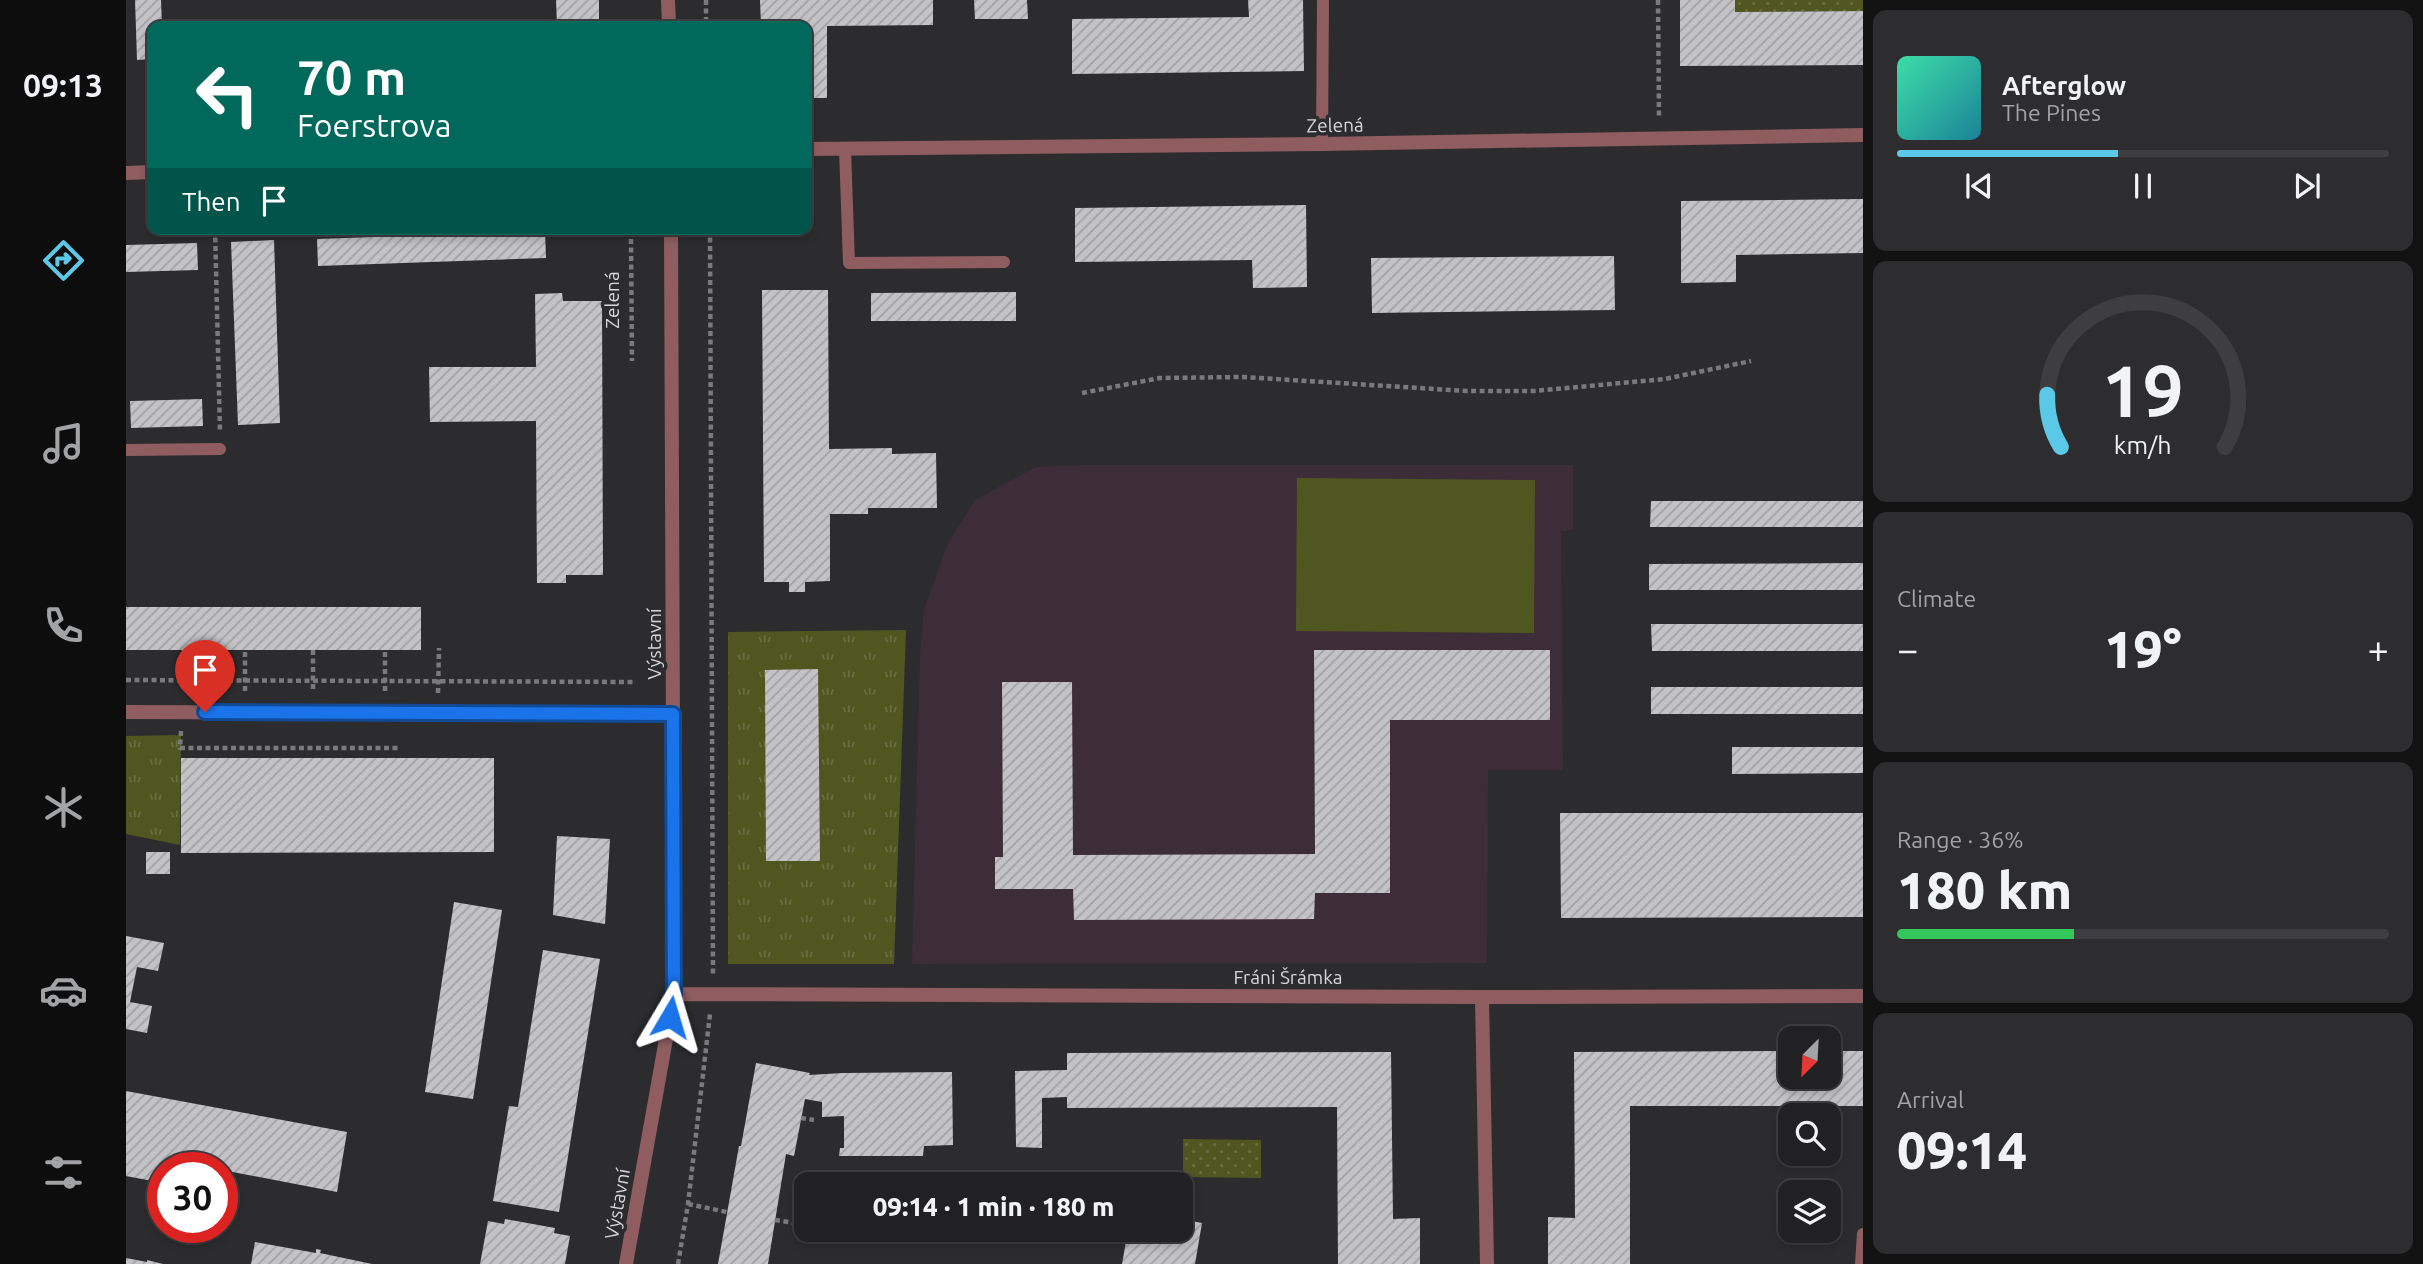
<!DOCTYPE html>
<html lang="en">
<head>
<meta charset="utf-8">
<style>
	body { margin:0; font-family:Ubuntu,sans-serif; background:#2d2d2f; color:#f1f3f6; height:100vh; display:flex; flex-direction:column; font-size:26px; white-space:nowrap }
	* { box-sizing:border-box; margin:0 }
	p { font-size:23px; color:#a2a3a5 }
	.icon { flex:none; width:38px; height:38px; fill:none; stroke:currentColor; stroke-width:2; stroke-linecap:round; stroke-linejoin:round }
	.map { position:relative; flex:1; overflow:hidden }
	.drawer { display:flex; flex-direction:column; gap:10px; padding:10px; background:#121213; width:560px }
	.drawer>* { flex:none }
	.banner { position:absolute; left:21px; top:21px; width:665px; height:214px; border-radius:14px; box-shadow:0 4px 10px #0003,0 0 0 2px #3e3e40; background:#00695c; color:#fff; overflow:hidden }
	.needle { width:46px; rotate:204deg }
	.buttons { position:absolute; left:1652px; top:1026px; display:grid; gap:14px }
	.buttons a { display:grid; place-items:center; width:63px; height:63px; border-radius:14px; background:#212022; box-shadow:0 4px 10px #0003,0 0 0 2px #3e3e40; font-size:35px }
	.speed { position:absolute; left:21px; top:1152px; display:flex; gap:14px; font-size:35px; font-weight:700; text-align:center }
	.speed>* { display:grid; place-content:center; width:91px; height:91px; border-radius:50%; background:#212022; box-shadow:0 4px 10px #0003,0 0 0 2px #3e3e40; line-height:1 }
	.speed .limit { border:10px solid #d22; background:#fff; color:#111 }
	.pin { position:absolute; display:grid; place-items:center; width:60px; height:60px; color:#fff; margin:-72px -30px; border-radius:50% 50% 50% 0; rotate:-45deg; box-shadow:0 0 7px #0007 }
	.pin .icon { rotate:45deg }
	.me { position:absolute; width:77px; margin:-38px; rotate:7deg; stroke-linejoin:round; filter:drop-shadow(0 0 5px #0008) }
	.turn { display:flex; align-items:center; gap:24px; height:147px; padding:0 35px; font-size:32px }
	.turn .icon { width:91px; height:91px; stroke-width:2.5 }
	.turn b { display:block; font-size:49px; line-height:60px }
	.then { display:flex; align-items:center; height:66px; padding:0 35px; background:#0003; gap:14px; font-size:26px }
	.big { font-size:52px; font-weight:800; line-height:1.1 }
	.drawer .widget { flex:1; display:flex; flex-direction:column; justify-content:center; gap:10px; min-width:0; padding:0 24px; border-radius:14px; background:#2d2d2f }
	.drawer .dial { align-items:center; gap:0 }
	.dial svg { height:182px; overflow:visible; fill:none; stroke:#3e3e40; stroke-width:7; stroke-linecap:round; text-anchor:middle }
	.dial text { fill:#f1f3f6; stroke:none }
	.song { display:flex; align-items:center; gap:21px }
	.cover { width:84px; height:84px; border-radius:10px; background:linear-gradient(135deg,hsl(160 70% 55%),hsl(190 70% 35%)) }
	.played { height:7px; border-radius:4px; background:linear-gradient(90deg,#5bc8e7 45%,#3e3e40 45%) }
	.keys { display:flex; justify-content:space-around; direction:ltr }
	.heat { display:flex; justify-content:space-between; align-items:center; font-size:38px; direction:ltr }
	.charge { height:10px; border-radius:5px; background:linear-gradient(90deg,#34c759 36%,#3e3e40 0) }
	.trip { position:absolute; left:668px; top:1172px; width:399px; height:70px; border-radius:14px; background:#212022; box-shadow:0 4px 10px #0003,0 0 0 2px #3e3e40; font-weight:800; line-height:70px; text-align:center }
	main { display:flex; flex:1; min-height:0 }
	.tabs { display:flex; flex-direction:column; width:126px; justify-content:space-around; align-items:center; background:#0d0d0e; color:#a2a3a5 }
	.tabs .icon { width:49px; height:49px }
	.tabs .current { color:#5bc8e7 }
	.tabs b { font-size:32px; color:#f1f3f6 }
	.map>svg:first-child { display:block }
</style>
</head>
<body>
<main>
<nav class="tabs">
<b>09:13</b>
<svg class="icon current" aria-label="directions" viewBox="0 0 24 24"><path d="M12 3l9 9-9 9-9-9zM9 14v-3h6M13 9l2 2-2 2"/></svg>
<svg class="icon" aria-label="music" viewBox="0 0 24 24"><path d="M9 18V5l10-2v13"/><circle cx="6" cy="18" r="3"/><circle cx="16" cy="16" r="3"/></svg>
<svg class="icon" aria-label="phone" viewBox="0 0 24 24"><path d="M5 4h4l2 5-3 2q2 4 5 5l2-3 5 2v4C11 20 4 13 5 4z"/></svg>
<svg class="icon" aria-label="climate" viewBox="0 0 24 24"><path d="M12 3v18M4 7l16 10M4 17L20 7"/></svg>
<svg class="icon" aria-label="car" viewBox="0 0 24 24"><path d="M5 17H2v-5l4-1 3-4h7l3 4 3 1v5h-3M9 17h6M6 11h13"/><circle cx="7" cy="17" r="2"/><circle cx="17" cy="17" r="2"/></svg>
<svg class="icon" aria-label="filters" viewBox="0 0 24 24"><path d="M4 7h16M4 17h16"/><circle cx="9" cy="7" r="2"/><circle cx="15" cy="17" r="2"/></svg>
</nav>
<div class="map">
<svg width="1737" height="1264" viewBox="0 0 1737 1264">
	<defs>
		<pattern id="grass-tufts" width="24" height="20" patternUnits="userSpaceOnUse" patternTransform="scale(1.75)"><rect width="24" height="20" fill="#4f5620"/><path d="M3 7l-1-3M5 7V3M7 7l1-3M15 17l-1-3M17 17v-4M19 17l1-3" fill="none" stroke="#686e40"/></pattern>
		<pattern id="park-dots" width="8" height="8" patternUnits="userSpaceOnUse" patternTransform="scale(1.75)"><rect width="8" height="8" fill="#4f5620"/><path d="M2 2h.1M6 6h.1" fill="none" stroke="#686e40" stroke-width="1.8" stroke-linecap="round"/></pattern>
		<pattern id="building-hatch" width="6" height="6" patternUnits="userSpaceOnUse" patternTransform="scale(1.75)"><rect width="6" height="6" fill="#c3c2c6"/><path d="M-1 1l2-2M0 6l6-6M5 7l2-2" fill="none" stroke="#a2a2a5"/></pattern>
	</defs>
	<rect width="100%" height="100%" fill="#2c2b2e"/>
	<path fill="#3d2d39" d="M957,465H1447V530L1435,531L1437,770H1362L1361,963L786,964L794,655L798,609L822,543L849,500L910,467Z"/>
	<path fill="url(#grass-tufts)" d="M780,630L768,964H602V632Z
		M55,735L54,845L0,834V736Z"/>
	<path fill="url(#park-dots)" d="M1609,0H1737V11L1609,12Z
		M1057,1139L1135,1140V1178L1057,1177Z"/>
	<path fill="#4f5620" d="M1171,478L1409,480L1408,633L1170,631Z"/>
	<path fill="url(#building-hatch)" d="M9,0H35L36,26H26V59L11,60Z
		M430,0H473V26H431Z
		M634,0H807V25L701,26V98H681V26H635Z
		M848,0H901L902,19H849Z
		M1122,0H1177L1178,71L946,74V19L1123,17Z
		M1554,0H1609V12L1737,11V65L1554,66Z
		M1737,199V253L1610,255V282L1555,283V201Z
		M1180,205L1181,287L1127,288L1126,260L949,262V208Z
		M419,231L420,258L192,266L191,239Z
		M148,240L154,423L112,425L105,242Z
		M71,243L72,270L0,272V245Z
		M1488,256L1489,310L1246,313L1245,258Z
		M636,290H702L703,449L766,448V454L810,453L811,508H742V514H704V581L679,582V592H663V582H638Z
		M890,292V321H745V293Z
		M436,293L437,301H476L477,575H440V583H411L410,421L304,422L303,367H410L409,294Z
		M76,399L77,426L5,428L4,401Z
		M1525,501H1737V527H1524Z
		M1737,563V590H1523V564Z
		M0,607H295V650H0Z
		M1525,624H1737V651H1526Z
		M1188,650H1424V720H1264V893H1189L1188,919L948,920L947,889H869V857H877L876,682H946L947,855L1189,854Z
		M692,669L694,861H640L639,670Z
		M1525,687H1737V714H1525Z
		M1606,747H1737V773L1606,774Z
		M55,758H368V852L55,853Z
		M1434,813H1737V917L1435,918Z
		M431,836L484,839L479,924L427,915Z
		M20,852H44V874H20Z
		M328,902L376,910L347,1099L299,1092Z
		M0,936L38,943L32,971L11,967L4,1002L26,1006L21,1033L0,1029Z
		M417,950L474,959L433,1212L367,1201L383,1106L392,1107Z
		M1664,1051V1076H1703V1051H1737V1106H1504V1264H1422V1217L1449,1218L1448,1052Z
		M1265,1052L1267,1219L1294,1218V1264H1212L1211,1107L941,1108V1097L916,1098V1148L890,1147L889,1071L941,1070V1053Z
		M630,1063L684,1073L683,1075L717,1073L826,1072L827,1145L798,1146L797,1156H713L714,1148H718V1116L696,1117V1102L679,1099L668,1156L660,1154L642,1264H592L613,1146H615Z
		M0,1091L221,1132L211,1192L96,1170V1167H80L47,1161L46,1167H37V1183L0,1176Z
		M379,1219L429,1228L428,1233L444,1236L439,1264H354L362,1221L378,1224Z
		M1055,1219L1076,1223L1069,1264H996L1002,1230H1055Z
		M129,1242L190,1253V1249L195,1250L194,1253L246,1264H125Z
		M0,1258L21,1262V1260L37,1264H0Z"/>
	<g fill="none" stroke-linecap="round" stroke-linejoin="round">
		<path stroke="#7a797c" stroke-width="4.5" stroke-dasharray="5 3.5" stroke-linecap="butt" d="M580,0V26
			M1532,0L1533,116
			M89,229L94,431
			M584,229L587,974
			M505,239L506,361
			M956,393L1034,378L1117,377L1341,391H1408L1539,379L1625,361
			M58,650L59,691
			M187,650V691
			M0,680L510,682
			M119,691V650
			M259,691V650
			M312,693L313,648
			M55,731L54,748H274
			M675,1118L688,1120
			M562,1204L601,1212
			M649,1220L675,1224
			M552,1264L562,1204L584,1014"/>
		<path stroke="#8f5d60" stroke-width="12" d="M1196,144L1197,0
			M719,149L723,263L878,262
			M0,450L94,449
			M1735,1264L1737,1234"/>
		<path stroke="#8f5d60" stroke-width="14" d="M542,0L543,26
			M681,149L1196,144L1737,135
			M0,173L26,172
			M0,712L547,714
			M548,994L1356,997L1737,996
			M1356,997L1361,1264
			M500,1264L548,994L545,229"/>
	</g>
	<g fill="none" stroke-linecap="round" stroke-linejoin="round">
		<defs>
			<path id="route" d="M79,712L547,714L548,994L544,1017"/>
		</defs>
		<use href="#route" stroke="#114b97" stroke-width="18"/>
		<use href="#route" stroke="#1a73e8" stroke-width="12"/>
	</g>
	<g text-anchor="middle" stroke-width="7" stroke-linejoin="round" paint-order="stroke">
		<g font-size="19" fill="#d7d6d8" stroke="#2c2b2e">
			<text transform="translate(1209 125) rotate(-1)" y="7">Zelená</text>
			<text transform="translate(486 300) rotate(-90)" y="7">Zelená</text>
			<text transform="translate(528 644) rotate(-90)" y="7">Výstavní</text>
			<text x="1162" y="984">Fráni Šrámka</text>
			<text transform="translate(491 1204) rotate(-80)" y="7">Výstavní</text>
		</g>
	</g>
</svg>
<div class="buttons">
<a><svg class="needle" viewBox="-14 -14 28 28"><path d="M0-13l5 13h-10z" fill="#e53935"/><path d="M0 13l5-13h-10z" fill="#a2a3a5"/></svg></a>
<a><svg class="icon" aria-label="search" viewBox="0 0 24 24"><circle cx="10" cy="10" r="6"/><path d="M15 15l6 6"/></svg></a>
<a><svg class="icon" aria-label="layers" viewBox="0 0 24 24"><path d="M12 4l9 5-9 5-9-5zM3 14l9 5 9-5"/></svg></a>
</div>
<div class="speed"><div class="limit">30</div></div>
<div class="pin" style="left:79px;top:712px;background:#d93025"><svg class="icon" aria-label="arrive" viewBox="0 0 24 24"><path d="M6 21V4h12l-3 4 3 4H6"/></svg></div>
<svg class="me" style="left:544px;top:1017px" viewBox="-20 -20 40 40"><path d="M0-17L14 15 0 8-14 15z" fill="#1a73e8" stroke="#fff" stroke-width="4"/></svg>
<div class="trip">09:14 · 1 min · 180 m</div>
<div class="banner">
<div class="turn"><svg class="icon" aria-label="left" viewBox="0 0 24 24"><path d="M17 20v-9H6M10 6l-5 5 5 5"/></svg><div><b>70 m</b>Foerstrova</div></div>
<div class="then">Then<svg class="icon" aria-label="arrive" viewBox="0 0 24 24"><path d="M6 21V4h12l-3 4 3 4H6"/></svg></div>
</div>
</div>
<section class="drawer">
<div class="widget">
<div class="song"><i class="cover"></i><div><b>Afterglow</b><p>The Pines</p></div></div>
<div class="played"></div>
<div class="keys"><svg class="icon" aria-label="previous" viewBox="0 0 24 24"><path d="M18 5L8 12l10 7zM5 5v14"/></svg><svg class="icon" aria-label="pause" viewBox="0 0 24 24"><path d="M8 5v14M16 5v14"/></svg><svg class="icon" aria-label="next" viewBox="0 0 24 24"><path d="M6 5l10 7-10 7zM19 5v14"/></svg></div>
</div>
<div class="widget dial"><svg viewBox="0 0 100 80">
<path d="M14 69A42 42 0 1 1 86 69"/>
<path d="M14 69A42 42 0 0 1 8 46" stroke="#5bc8e7"/>
<text x="50" y="56" font-size="32" font-weight="700">19</text>
<text x="50" y="72" font-size="11">km/h</text>
</svg></div>
<div class="widget"><p>Climate</p>
<div class="heat"><a>−</a><b class="big">19°</b><a>+</a></div>
</div>
<div class="widget"><p>Range · 36%</p><b class="big">180 km</b><div class="charge"></div></div>
<div class="widget"><p>Arrival</p><b class="big">09:14</b></div>
</section>
</main>
</body>
</html>
